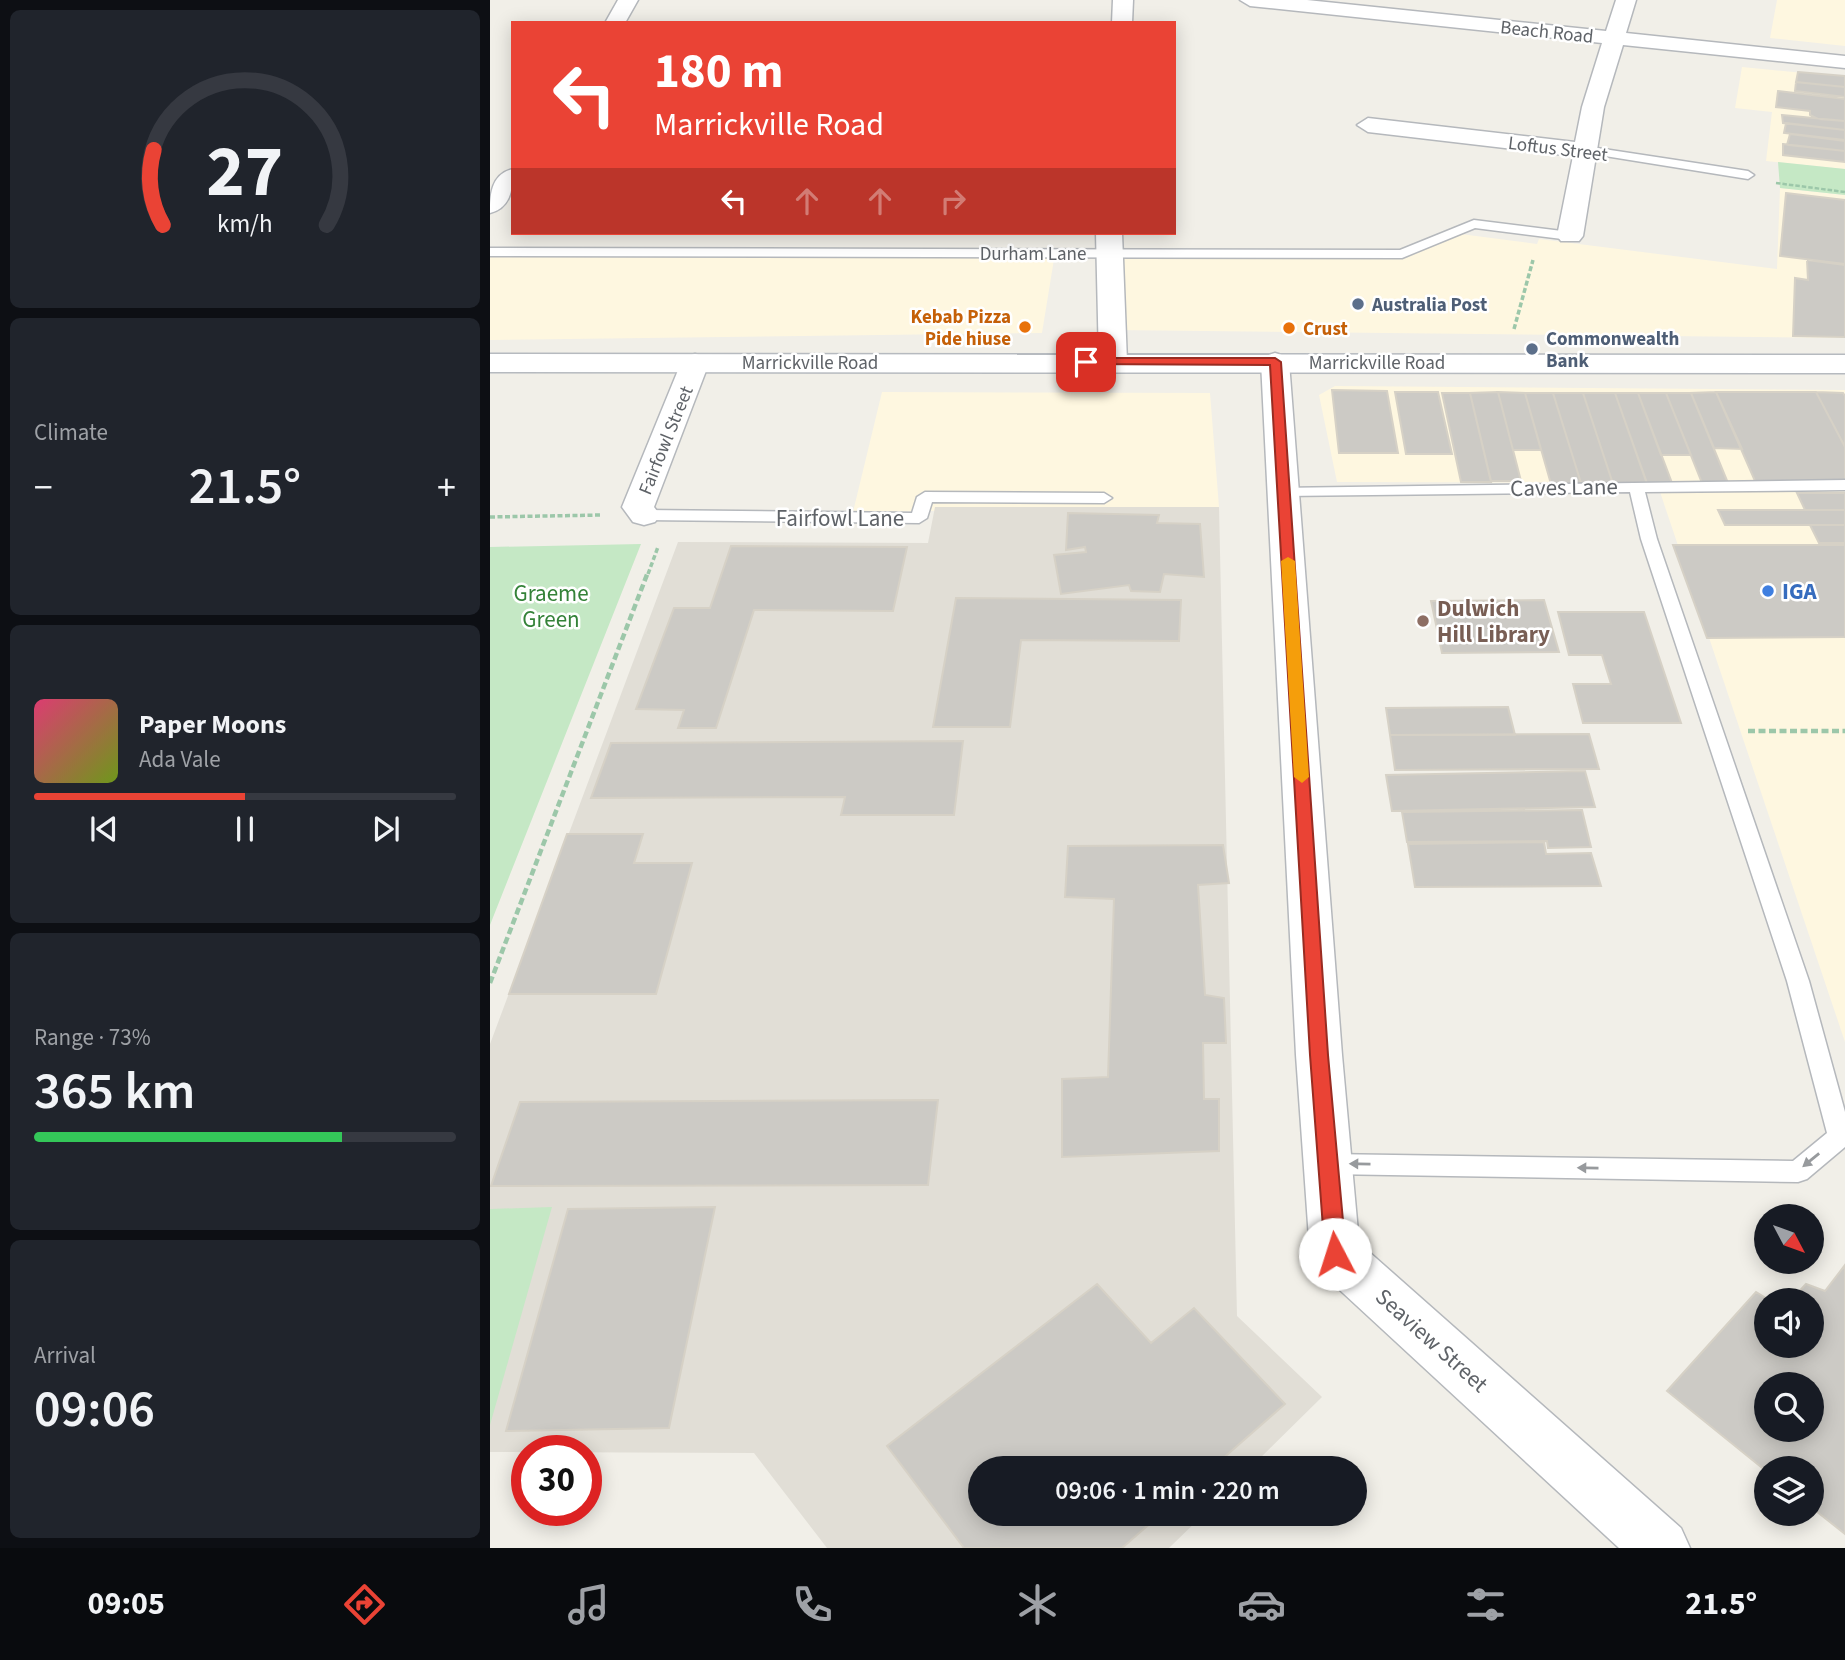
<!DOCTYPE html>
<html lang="en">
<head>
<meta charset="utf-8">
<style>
	body { margin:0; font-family:"Source Sans 3",sans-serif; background:#20242c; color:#f1f3f6; height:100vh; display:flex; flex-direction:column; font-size:26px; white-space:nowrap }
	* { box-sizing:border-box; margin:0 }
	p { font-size:23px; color:#9ea1a6 }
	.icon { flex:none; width:38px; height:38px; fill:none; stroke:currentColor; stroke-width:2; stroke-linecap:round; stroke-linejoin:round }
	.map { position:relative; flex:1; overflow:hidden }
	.panel { display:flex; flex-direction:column; gap:10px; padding:10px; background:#0d0f14; width:490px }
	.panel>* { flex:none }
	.top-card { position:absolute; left:21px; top:21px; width:665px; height:214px; border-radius:0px; box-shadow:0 4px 18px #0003; background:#ea4335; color:#fff; overflow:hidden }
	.needle { width:46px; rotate:131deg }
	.fabs { position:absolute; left:1264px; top:1204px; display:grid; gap:14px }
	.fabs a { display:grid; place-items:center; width:70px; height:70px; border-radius:50%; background:#171b24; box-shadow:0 4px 18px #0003; font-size:35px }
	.speed { position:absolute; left:21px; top:1435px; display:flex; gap:14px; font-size:35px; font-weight:700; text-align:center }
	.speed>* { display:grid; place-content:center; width:91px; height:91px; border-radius:50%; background:#171b24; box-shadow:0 4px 18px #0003; line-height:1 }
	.speed .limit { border:10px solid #d22; background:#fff; color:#111 }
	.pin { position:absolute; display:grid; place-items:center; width:60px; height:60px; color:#fff; margin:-30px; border-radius:14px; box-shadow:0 4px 10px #0006 }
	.me { position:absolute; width:77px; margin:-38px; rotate:355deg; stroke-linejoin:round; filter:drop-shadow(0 0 5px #0008) }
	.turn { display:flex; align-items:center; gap:24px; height:147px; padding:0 28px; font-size:32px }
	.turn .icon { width:91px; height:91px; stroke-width:2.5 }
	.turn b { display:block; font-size:49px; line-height:60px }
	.lanes { display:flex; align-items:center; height:66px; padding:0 28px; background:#0003; justify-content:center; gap:35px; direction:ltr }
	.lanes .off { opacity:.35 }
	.big { font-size:52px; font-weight:600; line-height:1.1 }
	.panel .widget { flex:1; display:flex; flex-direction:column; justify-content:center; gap:10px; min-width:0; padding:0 24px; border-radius:10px; background:#20242c }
	.panel .dial { align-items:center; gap:0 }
	.dial svg { height:182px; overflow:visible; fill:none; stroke:#363941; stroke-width:7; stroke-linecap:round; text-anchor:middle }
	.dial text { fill:#f1f3f6; stroke:none }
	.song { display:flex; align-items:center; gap:21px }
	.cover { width:84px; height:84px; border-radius:10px; background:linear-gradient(135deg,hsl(340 70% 55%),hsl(80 70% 35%)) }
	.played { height:7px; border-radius:4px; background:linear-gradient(90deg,#ea4335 50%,#363941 50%) }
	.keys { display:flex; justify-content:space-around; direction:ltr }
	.heat { display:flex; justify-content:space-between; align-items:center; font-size:38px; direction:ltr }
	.charge { height:10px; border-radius:5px; background:linear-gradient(90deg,#34c759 73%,#363941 0) }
	.trip { position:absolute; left:478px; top:1456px; width:399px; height:70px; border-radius:35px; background:#171b24; box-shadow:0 4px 18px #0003; font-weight:600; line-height:70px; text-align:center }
	.tabs { display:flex; height:112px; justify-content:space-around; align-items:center; background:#090b0e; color:#9ea1a6 }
	.tabs .icon { width:49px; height:49px }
	.tabs .on { color:#ea4335 }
	.tabs b { font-size:32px; color:#f1f3f6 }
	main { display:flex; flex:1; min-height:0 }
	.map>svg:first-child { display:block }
</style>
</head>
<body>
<main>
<section class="panel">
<div class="widget dial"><svg viewBox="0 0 100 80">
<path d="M14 69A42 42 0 1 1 86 69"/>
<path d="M14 69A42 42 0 0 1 10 36" stroke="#ea4335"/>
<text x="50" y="56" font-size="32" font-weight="700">27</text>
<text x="50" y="72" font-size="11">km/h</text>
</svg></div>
<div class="widget"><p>Climate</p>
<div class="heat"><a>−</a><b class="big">21.5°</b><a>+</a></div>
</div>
<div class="widget">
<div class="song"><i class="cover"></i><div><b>Paper Moons</b><p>Ada Vale</p></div></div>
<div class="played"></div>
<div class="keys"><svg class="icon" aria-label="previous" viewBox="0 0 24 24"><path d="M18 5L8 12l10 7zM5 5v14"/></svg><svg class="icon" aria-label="pause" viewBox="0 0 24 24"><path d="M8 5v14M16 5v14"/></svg><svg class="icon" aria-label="next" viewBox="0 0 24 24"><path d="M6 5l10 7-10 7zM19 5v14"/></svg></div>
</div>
<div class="widget"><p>Range · 73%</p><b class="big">365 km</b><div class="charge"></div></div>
<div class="widget"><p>Arrival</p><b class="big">09:06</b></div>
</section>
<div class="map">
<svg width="1355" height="1548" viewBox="0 0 1355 1548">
	<rect width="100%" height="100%" fill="#f1efe8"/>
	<path fill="#fef7e0" d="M1287,0H1355V46L1280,38Z
		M1252,67L1355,77V169L1276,161L1282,112L1245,108Z
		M1290,188L1355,195V338L623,330L618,253L912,254L963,233L1047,244L1049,239L1287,269Z
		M565,253L552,333L0,340V255Z
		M845,386L1355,390V1042L1167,483L847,482L829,395Z
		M392,392L720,393L729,507L363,512Z"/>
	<path fill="#e1ded6" d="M445,507H729L747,1316L832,1397L760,1468H490V1514H714L679,1548H337L264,1453L0,1452V1044L188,542L438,543Z"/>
	<path fill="#c5e8c5" d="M1288,162L1355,169V195L1290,188Z
		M151,544L0,925V547Z
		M62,1207L0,1425V1209Z"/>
	<path fill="#cccac5" stroke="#d6d1c6" stroke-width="2" fill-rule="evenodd" d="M1308,72L1355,76V87L1306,82Z
		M1306,82L1355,87V97L1305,91Z
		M1288,91L1355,99V121L1328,119L1320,115V111L1286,107Z
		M1292,115L1355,121V130L1293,123Z
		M1296,123L1355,130V140L1294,133Z
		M1300,134L1355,141V151L1297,145Z
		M1293,144L1355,151V162L1293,155Z
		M1296,193L1355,200V264L1290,256Z
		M1317,260L1355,265V337L1303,336L1305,278L1318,280Z
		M842,390L897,391L908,453H849Z
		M905,392H948L962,454H916Z
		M1008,392L1035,393L1051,450H1023Z
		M1008,392L1023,450L1031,481H1001L980,393Z
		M1226,392H1326L1355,447V481H1265Z
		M1226,392L1252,449L1224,448L1201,393Z
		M1326,392L1353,393L1355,396V447Z
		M952,393H980L1001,482H971Z
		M1035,393H1063L1091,483L1061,484Z
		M1063,393H1093L1123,484L1091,483Z
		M1093,393H1125L1157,484H1123Z
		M1125,393H1148L1182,483H1157Z
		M1148,393H1176L1201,455H1171Z
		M1176,393H1201L1238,483H1212Z
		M1307,493H1355V510H1315Z
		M1228,510H1355V525H1235Z
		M578,513L669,515L667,523L710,524L714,577L674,574L670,592L641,591L639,585L571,594L564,555L596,552L595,547L576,550Z
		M1320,525H1355V543H1329Z
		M1183,545H1355V637L1217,638Z
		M241,546L417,547L403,611L264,610L226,728H188L194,710L146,709L184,608H220Z
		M466,598L691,600L689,641L531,640L520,727H443Z
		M1054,600L1069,652L952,653L941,601Z
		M1068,612H1154L1191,723H1093L1083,684H1121L1112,655H1079Z
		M1018,707L1025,735H900L896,708Z
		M1099,734L1109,769L905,770L900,735Z
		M473,741L464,815H351L355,797L101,798L121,743Z
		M1095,771L1105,807L902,811L896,775Z
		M1092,810L1101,847L1058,848L1057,841L917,842L912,812Z
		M77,834H153L144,863H202L166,994H19Z
		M1054,842L1056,854L1101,853L1111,886L925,887L918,844Z
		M733,845L739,883L708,885L715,995L734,998L736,1043H713L714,1099H729V1151L572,1157V1079L618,1077L624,899L575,897L578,846Z
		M448,1100L438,1185L1,1186L30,1102Z
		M225,1207L179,1428L16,1431L78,1209Z
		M1355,1265V1534L1321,1507V1468L1276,1471L1177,1391L1266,1292L1279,1300H1276V1346H1321V1300H1301L1316,1284L1335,1291ZM1276,1384H1321V1430H1276Z
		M607,1284L661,1343L704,1308L795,1404L722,1468H490V1514H671L632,1548H474L397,1446Z"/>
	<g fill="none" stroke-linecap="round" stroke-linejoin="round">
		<defs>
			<path id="lane" d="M1094,146L1258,171L1264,175L1258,179L1090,152V148Z
				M984,220L1080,232L1086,236L1080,240L985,228L912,258L0,256V248L910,250Z
				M1355,480V490L1155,492L1167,539L1319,981L1355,1112V1147L1317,1179L1308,1182L838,1174L830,1171L826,1164L830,1157L838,1154L1303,1161L1337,1133L1297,981L1151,539L1140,492L794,496L786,491L788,488Z
				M435,492L614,493L622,498L614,503L442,502L437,518L429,523L154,520L146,515L154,510L422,513L427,497Z"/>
			<path id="street" d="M128,0H148L135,23H115Z
				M623,0H643L642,23H622Z
				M750,0H817L1116,31L1126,0H1146L1136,33L1355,56V68L1133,45L1114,107L1093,236L1089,241H1071L1067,236L1083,156L878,132L867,125L878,118L1085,142L1092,107L1112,43L760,6Z
				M23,169C23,188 21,208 0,213C0,195 1,174 23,169Z
				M606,233H632L637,362L633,368L623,371L613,368L609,362Z
				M785,353L795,356L799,362L852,1055L869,1243L1191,1528L1200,1548H1129L827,1269L820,1253L806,1055L771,362L775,356Z
				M205,354L215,357L219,363L164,507L170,515L165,522L154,525L143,522L132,507L191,363L195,357Z"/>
			<path id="secondary" d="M0,354L1355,355V373L0,372Z"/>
		</defs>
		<use href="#lane" stroke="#b5b8bc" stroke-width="3"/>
		<use href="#street" stroke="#b5b8bc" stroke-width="3"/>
		<use href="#secondary" stroke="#b6babf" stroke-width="3"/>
		<path stroke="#9cc7a9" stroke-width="2.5" stroke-dasharray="4.5 2" stroke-linecap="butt" d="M1286,183L1355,192"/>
		<path stroke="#9cc7a9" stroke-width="3.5" stroke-dasharray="5 2.5" stroke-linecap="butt" d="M1024,329L1043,260
			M0,517L111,515
			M158,574L168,547"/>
		<path stroke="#9cc7a9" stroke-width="4.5" stroke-dasharray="7 3.5" stroke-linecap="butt" d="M1258,731H1355
			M0,983L158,572"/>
		<use href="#lane" fill="#fff" fill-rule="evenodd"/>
		<use href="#street" fill="#fff" fill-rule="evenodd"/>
		<use href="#secondary" fill="#fff" fill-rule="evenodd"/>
	</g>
	<defs><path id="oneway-solid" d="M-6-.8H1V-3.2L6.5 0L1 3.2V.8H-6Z" transform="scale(1.75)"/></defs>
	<g fill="#979a9d">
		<use href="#oneway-solid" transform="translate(1321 1160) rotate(141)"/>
		<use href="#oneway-solid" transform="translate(870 1164) rotate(-179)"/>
		<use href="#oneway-solid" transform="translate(1098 1168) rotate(-179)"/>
	</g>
	<path fill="#ea4335" stroke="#982c22" stroke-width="2" d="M596,358H785L791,362L838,1055L856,1254L853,1260L845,1263L838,1260L835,1254L820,1055L780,365L592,364V359Z"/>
	<path fill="#f59e0b" d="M798,557L805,561L819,777L812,783L804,777L791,561Z"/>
	<g fill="#5c6f8a" stroke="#fff" stroke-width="2.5">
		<circle cx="868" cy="304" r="7"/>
		<circle cx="1042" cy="349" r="7"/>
	</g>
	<g fill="#e8710a" stroke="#fff" stroke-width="2.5">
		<circle cx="535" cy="327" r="7"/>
		<circle cx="799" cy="328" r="7"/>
	</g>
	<circle fill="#3f7fe0" stroke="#fff" stroke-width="2.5" cx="1278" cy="591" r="7"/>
	<circle fill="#8d6e63" stroke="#fff" stroke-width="2.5" cx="933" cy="621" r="7"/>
	<g text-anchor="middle" stroke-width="5" stroke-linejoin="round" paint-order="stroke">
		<g font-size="19" fill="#5f6368" stroke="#fff">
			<text transform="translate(1057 31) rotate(6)" y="7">Beach Road</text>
			<text transform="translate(1068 148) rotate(7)" y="7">Loftus Street</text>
			<text x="543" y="260">Durham Lane</text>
			<text x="320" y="369">Marrickville Road</text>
			<text x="887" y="369">Marrickville Road</text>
			<text transform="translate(175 440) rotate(-68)" y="7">Fairfowl Street</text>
		</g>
		<g font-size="19" font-weight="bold" fill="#4e5e75" stroke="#fff" text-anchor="start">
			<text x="882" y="311">Australia Post</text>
			<text x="1056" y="345">Commonwealth<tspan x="1056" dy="22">Bank</tspan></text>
		</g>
		<g font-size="19" font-weight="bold" fill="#c56008" stroke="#fff" text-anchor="end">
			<text x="521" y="323">Kebab Pizza<tspan x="521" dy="22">Pide hiuse</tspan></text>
			<text x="813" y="335" text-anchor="start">Crust</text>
		</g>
		<g font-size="23" fill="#5f6368" stroke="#fff">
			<text transform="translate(1074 487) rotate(-1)" y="8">Caves Lane</text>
			<text x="350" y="526">Fairfowl Lane</text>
			<text transform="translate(942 1340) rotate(42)" y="8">Seaview Street</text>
		</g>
		<g font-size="23" font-weight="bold" fill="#366cbe" stroke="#fff" text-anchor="start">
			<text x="1292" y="599">IGA</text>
		</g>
		<g font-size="23" fill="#348238" stroke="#fff">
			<text x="61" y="601">Graeme<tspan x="61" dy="26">Green</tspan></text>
		</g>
		<g font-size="23" font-weight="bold" fill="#785e54" stroke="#fff" text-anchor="start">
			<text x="947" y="616">Dulwich<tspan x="947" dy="26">Hill Library</tspan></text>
		</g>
	</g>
</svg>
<div class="fabs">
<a><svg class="needle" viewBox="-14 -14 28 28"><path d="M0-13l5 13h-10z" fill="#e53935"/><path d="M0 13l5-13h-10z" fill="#9ea1a6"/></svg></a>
<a><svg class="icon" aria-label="sound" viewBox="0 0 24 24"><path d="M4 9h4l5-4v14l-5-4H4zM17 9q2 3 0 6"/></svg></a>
<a><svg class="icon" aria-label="search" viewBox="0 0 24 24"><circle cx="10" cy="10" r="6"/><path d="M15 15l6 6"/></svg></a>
<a><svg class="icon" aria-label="layers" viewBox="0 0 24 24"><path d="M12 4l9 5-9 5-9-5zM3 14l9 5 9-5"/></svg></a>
</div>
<div class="speed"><div class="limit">30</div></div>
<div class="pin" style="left:596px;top:362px;background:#d93025"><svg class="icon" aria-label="arrive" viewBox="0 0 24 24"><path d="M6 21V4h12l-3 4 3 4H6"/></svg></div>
<svg class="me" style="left:845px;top:1254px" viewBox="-20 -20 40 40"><circle r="19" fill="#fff"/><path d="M0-13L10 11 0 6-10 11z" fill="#ea4335"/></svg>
<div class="trip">09:06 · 1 min · 220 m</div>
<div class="top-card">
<div class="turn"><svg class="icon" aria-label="left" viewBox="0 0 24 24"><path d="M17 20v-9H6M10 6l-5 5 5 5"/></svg><div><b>180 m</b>Marrickville Road</div></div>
<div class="lanes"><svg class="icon" aria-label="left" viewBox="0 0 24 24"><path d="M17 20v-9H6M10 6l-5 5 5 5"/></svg><svg class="icon off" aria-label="ahead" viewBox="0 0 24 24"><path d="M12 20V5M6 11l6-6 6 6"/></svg><svg class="icon off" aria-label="ahead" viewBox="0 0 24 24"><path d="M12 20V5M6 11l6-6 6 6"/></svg><svg class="icon off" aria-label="right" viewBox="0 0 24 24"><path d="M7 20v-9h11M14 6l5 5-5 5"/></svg></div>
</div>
</div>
</main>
<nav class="tabs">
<b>09:05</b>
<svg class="icon on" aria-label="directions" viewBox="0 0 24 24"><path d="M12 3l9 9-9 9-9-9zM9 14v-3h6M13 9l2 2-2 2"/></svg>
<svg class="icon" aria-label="music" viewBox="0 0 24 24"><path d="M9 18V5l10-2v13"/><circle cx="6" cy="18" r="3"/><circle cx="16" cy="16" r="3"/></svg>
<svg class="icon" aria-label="phone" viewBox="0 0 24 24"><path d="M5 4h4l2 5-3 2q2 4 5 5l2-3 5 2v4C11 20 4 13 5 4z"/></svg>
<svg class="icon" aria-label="climate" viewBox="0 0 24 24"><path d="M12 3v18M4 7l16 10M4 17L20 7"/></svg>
<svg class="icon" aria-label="car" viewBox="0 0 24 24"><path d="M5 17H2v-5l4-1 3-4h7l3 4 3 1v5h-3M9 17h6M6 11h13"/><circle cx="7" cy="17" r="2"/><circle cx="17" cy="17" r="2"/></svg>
<svg class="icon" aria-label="filters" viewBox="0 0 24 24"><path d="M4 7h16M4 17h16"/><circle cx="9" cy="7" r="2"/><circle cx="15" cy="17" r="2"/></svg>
<b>21.5°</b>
</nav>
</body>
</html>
